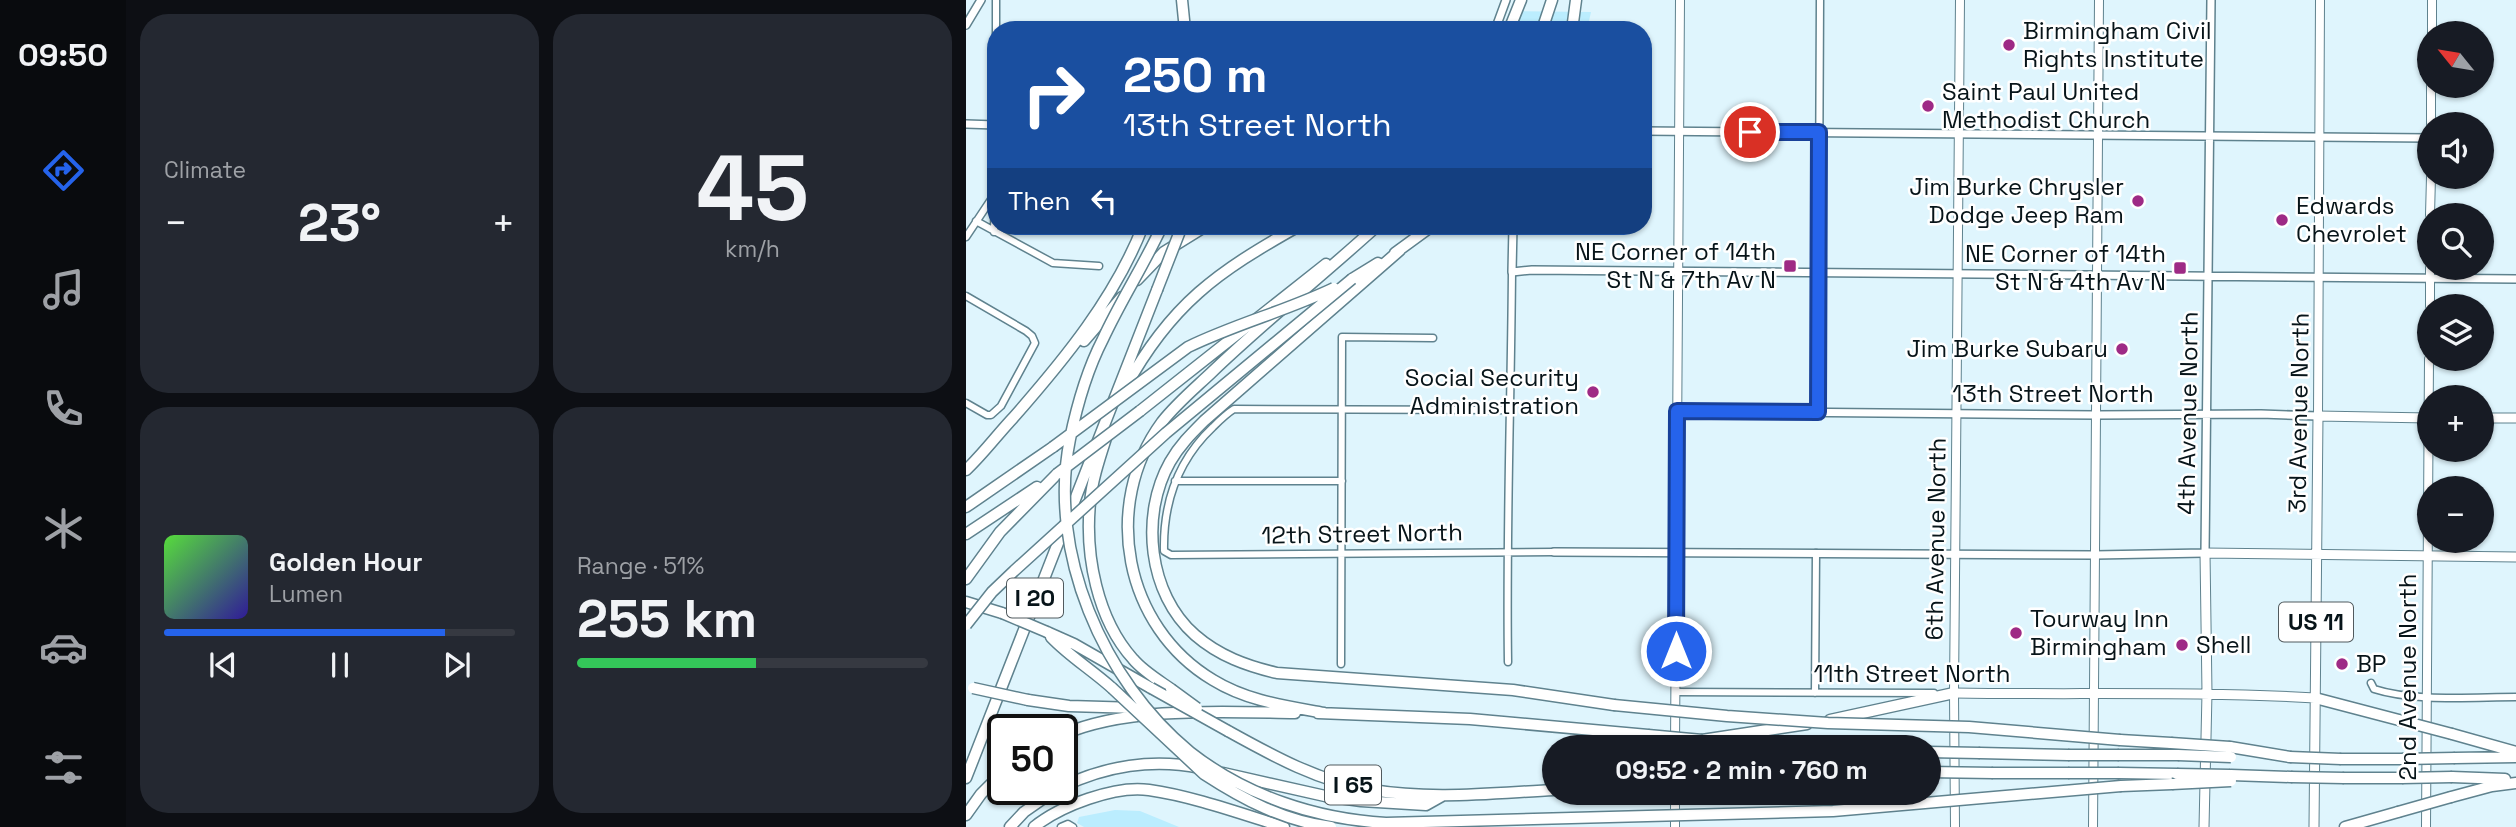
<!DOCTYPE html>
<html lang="en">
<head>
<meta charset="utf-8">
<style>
	body { margin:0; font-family:"Space Grotesk",sans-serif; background:#242831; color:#f1f3f6; height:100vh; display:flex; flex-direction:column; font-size:26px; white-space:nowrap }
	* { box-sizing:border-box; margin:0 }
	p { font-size:23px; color:#9ea1a6 }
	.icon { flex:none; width:38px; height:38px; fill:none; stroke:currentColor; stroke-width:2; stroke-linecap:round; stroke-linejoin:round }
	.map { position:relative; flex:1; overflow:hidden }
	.sheet { display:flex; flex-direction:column; gap:14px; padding:14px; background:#0d0f14; width:840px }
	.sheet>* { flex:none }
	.guide { position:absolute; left:21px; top:21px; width:665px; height:214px; border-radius:28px; box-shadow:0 2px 5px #0004; background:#1a4fa0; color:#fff; overflow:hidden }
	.needle { width:46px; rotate:300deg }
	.controls { position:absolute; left:1451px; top:21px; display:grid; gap:14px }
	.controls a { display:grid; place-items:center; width:77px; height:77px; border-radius:50%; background:#171b24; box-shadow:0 2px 5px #0004; font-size:35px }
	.speed { position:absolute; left:21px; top:714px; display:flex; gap:14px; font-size:35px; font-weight:700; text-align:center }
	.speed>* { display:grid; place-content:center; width:91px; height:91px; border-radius:50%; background:#171b24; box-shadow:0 2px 5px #0004; line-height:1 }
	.speed .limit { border:4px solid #111; border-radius:10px; background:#fff; color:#111 }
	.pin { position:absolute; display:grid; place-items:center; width:60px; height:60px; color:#fff; margin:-30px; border:4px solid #fff; border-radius:50%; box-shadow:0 2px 7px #0007 }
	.me { position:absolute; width:77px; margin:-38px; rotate:0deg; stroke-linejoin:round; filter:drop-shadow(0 0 5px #0008) }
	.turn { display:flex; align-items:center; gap:24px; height:147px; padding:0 21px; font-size:32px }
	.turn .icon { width:91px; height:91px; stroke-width:2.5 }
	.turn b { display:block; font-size:49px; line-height:60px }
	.then { display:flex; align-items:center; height:66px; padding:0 21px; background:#0003; gap:14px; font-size:26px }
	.big { font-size:52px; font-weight:800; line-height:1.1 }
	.sheet .tile { flex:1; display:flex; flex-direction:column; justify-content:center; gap:10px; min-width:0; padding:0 24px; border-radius:28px; background:#242831 }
	.sheet .dial { align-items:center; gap:0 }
	.dial b { font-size:91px; line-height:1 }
	.song { display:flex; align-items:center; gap:21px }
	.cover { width:84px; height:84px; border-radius:10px; background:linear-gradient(135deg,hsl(110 70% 55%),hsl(250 70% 35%)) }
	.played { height:7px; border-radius:4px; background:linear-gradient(90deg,#2563eb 80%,#363941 80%) }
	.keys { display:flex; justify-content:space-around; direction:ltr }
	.heat { display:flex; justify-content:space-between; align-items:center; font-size:38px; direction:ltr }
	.charge { height:10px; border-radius:5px; background:linear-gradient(90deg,#34c759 51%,#363941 0) }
	.sheet .tiles { flex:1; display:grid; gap:14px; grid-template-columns:repeat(2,1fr) }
	.trip { position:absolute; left:576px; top:735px; width:399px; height:70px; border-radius:35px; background:#171b24; box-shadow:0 2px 5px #0004; font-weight:800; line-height:70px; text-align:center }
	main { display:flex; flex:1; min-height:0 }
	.tab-bar { display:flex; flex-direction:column; width:126px; justify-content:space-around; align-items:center; background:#090b0e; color:#9ea1a6 }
	.tab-bar .icon { width:49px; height:49px }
	.tab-bar .on { color:#2563eb }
	.tab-bar b { font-size:32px; color:#f1f3f6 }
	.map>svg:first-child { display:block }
</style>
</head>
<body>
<main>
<nav class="tab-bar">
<b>09:50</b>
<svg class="icon on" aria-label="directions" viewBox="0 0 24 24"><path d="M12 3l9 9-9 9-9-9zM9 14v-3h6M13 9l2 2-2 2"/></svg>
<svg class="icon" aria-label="music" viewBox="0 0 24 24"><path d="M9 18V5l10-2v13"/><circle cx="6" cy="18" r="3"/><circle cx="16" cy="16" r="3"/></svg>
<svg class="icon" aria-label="phone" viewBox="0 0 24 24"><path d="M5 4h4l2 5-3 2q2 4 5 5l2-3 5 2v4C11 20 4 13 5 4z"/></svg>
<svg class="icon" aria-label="climate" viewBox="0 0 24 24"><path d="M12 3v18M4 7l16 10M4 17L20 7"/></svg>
<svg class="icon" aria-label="car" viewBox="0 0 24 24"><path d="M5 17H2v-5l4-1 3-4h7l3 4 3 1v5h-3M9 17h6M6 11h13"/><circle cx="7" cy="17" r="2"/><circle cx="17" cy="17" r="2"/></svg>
<svg class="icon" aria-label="filters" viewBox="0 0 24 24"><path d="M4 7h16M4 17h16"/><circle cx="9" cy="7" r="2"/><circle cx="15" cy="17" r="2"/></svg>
</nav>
<section class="sheet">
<div class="tiles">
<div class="tile"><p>Climate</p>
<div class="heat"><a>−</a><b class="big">23°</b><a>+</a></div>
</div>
<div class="tile dial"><b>45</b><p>km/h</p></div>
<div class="tile">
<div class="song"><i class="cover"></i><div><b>Golden Hour</b><p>Lumen</p></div></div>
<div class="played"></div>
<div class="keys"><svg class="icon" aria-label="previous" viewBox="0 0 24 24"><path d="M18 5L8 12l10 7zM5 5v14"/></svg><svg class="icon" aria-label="pause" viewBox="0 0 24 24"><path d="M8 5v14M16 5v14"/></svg><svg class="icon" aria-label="next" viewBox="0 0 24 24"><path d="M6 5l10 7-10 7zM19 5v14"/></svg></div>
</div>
<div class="tile"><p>Range · 51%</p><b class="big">255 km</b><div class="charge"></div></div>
</div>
</section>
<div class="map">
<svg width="1550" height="827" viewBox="0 0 1550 827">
	<rect width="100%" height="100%" fill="#dff5fd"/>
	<path fill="#bbedfe" d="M547,11L625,12L621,30H538Z
		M149,810L174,811L213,827H118L111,823L113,817Z"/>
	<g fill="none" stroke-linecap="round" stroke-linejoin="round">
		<defs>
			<path id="minor" d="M30,41V0
				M10,221L87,263L133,266
				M28,232L30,118
				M0,237L28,195
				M0,296L60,331L66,336L69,343L35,406L25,415H21L0,403
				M545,410L268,409C260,414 254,420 247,427C212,460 197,502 198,551L205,555L588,552
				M852,412L854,0
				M209,481H376
				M542,662C540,532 545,402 546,272
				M375,664L376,337L467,338
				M1405,683L1408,689C1448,702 1507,697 1550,697
				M710,692L968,693
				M849,693L850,553
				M95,827L102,824L107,827"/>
			<path id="tertiary" d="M0,25L15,0
				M529,30L540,0
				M0,124L30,125
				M677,131L1463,138
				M547,226L546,272L566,270L1550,279
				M711,411L1130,415L1295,414L1352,416
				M588,552L1129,555L1239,553L1245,0"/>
			<path id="secondary" d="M1466,33V0
				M1465,124V86
				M1464,215L1465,177
				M1464,306V268
				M1352,416L1354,0
				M709,747L714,0
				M709,827V793
				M989,827L988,693L994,0
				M1127,827L1133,0
				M1460,827L1463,359"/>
			<path id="primary" d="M1516,418H1550
				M988,693C1108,695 1229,691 1349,698
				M1238,827L1241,693L1239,553L1550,557
				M1348,827L1352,416L1463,418"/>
			<path id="motorway" d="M216,0L219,30
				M543,30L555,0
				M576,30L586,0
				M606,30L610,0
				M434,250L238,421C225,434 213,446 204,462C174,515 182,594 229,635C253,656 281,666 311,673L547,690L648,705
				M429,253L466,226
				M386,279L412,263
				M171,280L198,252L240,226
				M118,341L156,297
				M159,388C205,304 251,272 333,226
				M174,411L360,264
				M141,435C134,457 126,480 124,503C119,555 131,619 167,659C177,671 192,680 205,689
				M0,470C17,454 31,435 47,418C98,360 149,298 177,226
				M0,507L87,447
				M0,534L71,487
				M0,579L34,532L91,474
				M0,602L36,613
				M81,632L108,644L185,688
				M85,637C103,656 126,670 146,688
				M1349,698L1433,720
				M62,700L103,706L171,708
				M352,713L504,719L682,735
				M358,713C320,706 281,701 247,680C158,627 135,505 196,422C210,404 228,389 245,373C298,322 356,276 411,226
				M864,720L988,693
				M262,731C307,756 354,782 406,790C466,800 527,793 588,790
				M1486,734L1550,752
				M96,735C161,706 259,712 329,713
				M736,740L841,724
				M1154,740L1205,743
				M756,741L840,747
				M1264,747L1324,757
				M1014,753L1102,755
				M1153,755H1212
				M1489,758L1550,757
				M1375,759H1436
				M257,773L359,796L395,801L460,805L476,796
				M1027,773H1102
				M1153,773L1211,774
				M1265,775L1325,777
				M1486,777L1539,779
				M0,778L191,290
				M1378,778H1436
				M1155,786L1206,784
				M96,787C139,766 187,758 234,768
				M1485,797L1526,786L1550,783
				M0,815L15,794L37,772
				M44,827L58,812L91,789
				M68,827C94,806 149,785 183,790C226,796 276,814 318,827
				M1379,827L1432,812"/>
		</defs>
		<use href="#minor" stroke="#5f828e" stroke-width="9"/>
		<use href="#tertiary" stroke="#5f828e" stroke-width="10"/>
		<use href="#secondary" stroke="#5f828e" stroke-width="10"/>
		<use href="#primary" stroke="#5f828e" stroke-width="11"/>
		<use href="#motorway" stroke="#5f828e" stroke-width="13"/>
		<use href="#minor" stroke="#fff" stroke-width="6"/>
		<use href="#tertiary" stroke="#fff" stroke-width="7"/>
		<use href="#secondary" stroke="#fff" stroke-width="8"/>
		<use href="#primary" stroke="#fff" stroke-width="9"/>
		<use href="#motorway" stroke="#fff" stroke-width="10"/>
		<defs>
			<path id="motorway-bridge" d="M196,226C178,265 155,300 137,339C121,370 111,405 104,439C81,551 137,681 224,752C280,796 350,819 420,823L867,811L1155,786
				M191,290L216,226
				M87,447L222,347C269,324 320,311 368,288
				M91,474L174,411
				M36,613L81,632
				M0,625L26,592L48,571L200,433L386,279
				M7,688L62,700
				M146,688L238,774C278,800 318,821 365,827
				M185,688L262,731
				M205,689L231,708
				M648,705L761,716L862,723L1003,727L1154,740
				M1433,720L1486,734
				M682,735L736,740
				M1205,743L1264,747
				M962,752L1014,753
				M1102,755H1153
				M1212,755L1265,757
				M1324,757L1375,759
				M1436,759L1489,758
				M962,772L1027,773
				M1102,773H1153
				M1211,774L1264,775
				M1325,777L1378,778
				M1436,778L1486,777
				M1206,784L1265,781
				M1432,812L1485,797"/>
		</defs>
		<use href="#motorway-bridge" stroke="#5f828e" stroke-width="13" stroke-linecap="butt"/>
		<use href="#motorway-bridge" stroke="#fff" stroke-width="10"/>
	</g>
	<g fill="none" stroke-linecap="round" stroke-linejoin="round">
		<defs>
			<path id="route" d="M710,651L711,411L852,412L853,132H784"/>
		</defs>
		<use href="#route" stroke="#184099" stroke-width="18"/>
		<use href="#route" stroke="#2563eb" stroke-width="12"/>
	</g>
	<g fill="#9e2a85" stroke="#fff" stroke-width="2.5">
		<circle cx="1043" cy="45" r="7"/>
		<circle cx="962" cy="106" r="7"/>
		<circle cx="1172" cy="201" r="7"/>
		<circle cx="1316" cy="220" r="7"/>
		<rect x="817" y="259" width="14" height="14" rx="3.5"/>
		<rect x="1207" y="261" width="14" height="14" rx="3.5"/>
		<circle cx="1156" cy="349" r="7"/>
		<circle cx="627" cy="392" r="7"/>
		<circle cx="1050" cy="633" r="7"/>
		<circle cx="1216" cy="645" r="7"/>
		<circle cx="1376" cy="664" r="7"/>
	</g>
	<g text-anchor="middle" stroke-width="5" stroke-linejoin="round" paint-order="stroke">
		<g fill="#fff" stroke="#515a5e" stroke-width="2">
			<rect x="41" y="578.5" width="56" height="39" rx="5"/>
			<rect x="1313" y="602.5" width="74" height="39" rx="5"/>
			<rect x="359" y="765.5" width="56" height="39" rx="5"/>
		</g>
		<g font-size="23" font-weight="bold" fill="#071419">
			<text x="69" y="606">I 20</text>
			<text x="1350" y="630">US 11</text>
			<text x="387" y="793">I 65</text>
		</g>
		<g font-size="24" fill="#071419" stroke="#fff" text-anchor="start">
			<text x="1057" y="39">Birmingham Civil<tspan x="1057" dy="28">Rights Institute</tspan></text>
			<text x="976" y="100">Saint Paul United<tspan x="976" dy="28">Methodist Church</tspan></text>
			<text x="1158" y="195" text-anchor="end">Jim Burke Chrysler<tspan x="1158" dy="28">Dodge Jeep Ram</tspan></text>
			<text x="1330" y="214">Edwards<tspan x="1330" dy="28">Chevrolet</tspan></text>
			<text x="810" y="260" text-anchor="end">NE Corner of 14th<tspan x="810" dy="28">St N &amp; 7th Av N</tspan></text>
			<text x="1200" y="262" text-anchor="end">NE Corner of 14th<tspan x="1200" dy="28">St N &amp; 4th Av N</tspan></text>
			<text x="1142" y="357" text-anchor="end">Jim Burke Subaru</text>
			<text x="613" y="386" text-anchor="end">Social Security<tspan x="613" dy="28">Administration</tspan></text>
			<text x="1064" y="627">Tourway Inn<tspan x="1064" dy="28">Birmingham</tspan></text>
			<text x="1230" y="653">Shell</text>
			<text x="1390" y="672">BP</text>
		</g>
		<g font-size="24" fill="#071419" stroke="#fff">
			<text x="1087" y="402">13th Street North</text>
			<text transform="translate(1222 413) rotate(-89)" y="8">4th Avenue North</text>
			<text transform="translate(1333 413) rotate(-89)" y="8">3rd Avenue North</text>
			<text transform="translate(396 534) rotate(-1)" y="8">12th Street North</text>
			<text transform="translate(970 539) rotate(-89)" y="8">6th Avenue North</text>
			<text x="946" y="682">11th Street North</text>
			<text transform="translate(1442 677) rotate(-90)" y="8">2nd Avenue North</text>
		</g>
	</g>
</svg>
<div class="controls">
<a><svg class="needle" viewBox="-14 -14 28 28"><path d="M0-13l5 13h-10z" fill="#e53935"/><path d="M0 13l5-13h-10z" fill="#9ea1a6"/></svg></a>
<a><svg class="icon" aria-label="sound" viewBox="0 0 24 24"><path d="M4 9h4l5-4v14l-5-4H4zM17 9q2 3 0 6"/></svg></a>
<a><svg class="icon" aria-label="search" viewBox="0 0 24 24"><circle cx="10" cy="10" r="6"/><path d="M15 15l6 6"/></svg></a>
<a><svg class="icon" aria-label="layers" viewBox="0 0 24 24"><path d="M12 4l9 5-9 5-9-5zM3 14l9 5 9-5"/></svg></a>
<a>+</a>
<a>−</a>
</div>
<div class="speed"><div class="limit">50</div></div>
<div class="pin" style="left:784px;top:132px;background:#d93025"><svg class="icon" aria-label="arrive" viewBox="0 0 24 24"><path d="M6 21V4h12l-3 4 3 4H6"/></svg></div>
<svg class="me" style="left:710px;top:651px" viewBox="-20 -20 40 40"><circle r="17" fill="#2563eb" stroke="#fff" stroke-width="3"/><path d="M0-11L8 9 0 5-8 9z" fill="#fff"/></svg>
<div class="trip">09:52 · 2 min · 760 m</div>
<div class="guide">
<div class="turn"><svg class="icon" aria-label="right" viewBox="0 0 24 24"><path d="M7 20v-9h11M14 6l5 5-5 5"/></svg><div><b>250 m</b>13th Street North</div></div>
<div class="then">Then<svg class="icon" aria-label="left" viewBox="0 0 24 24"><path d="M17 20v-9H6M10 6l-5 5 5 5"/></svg></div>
</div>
</div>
</main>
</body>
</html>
